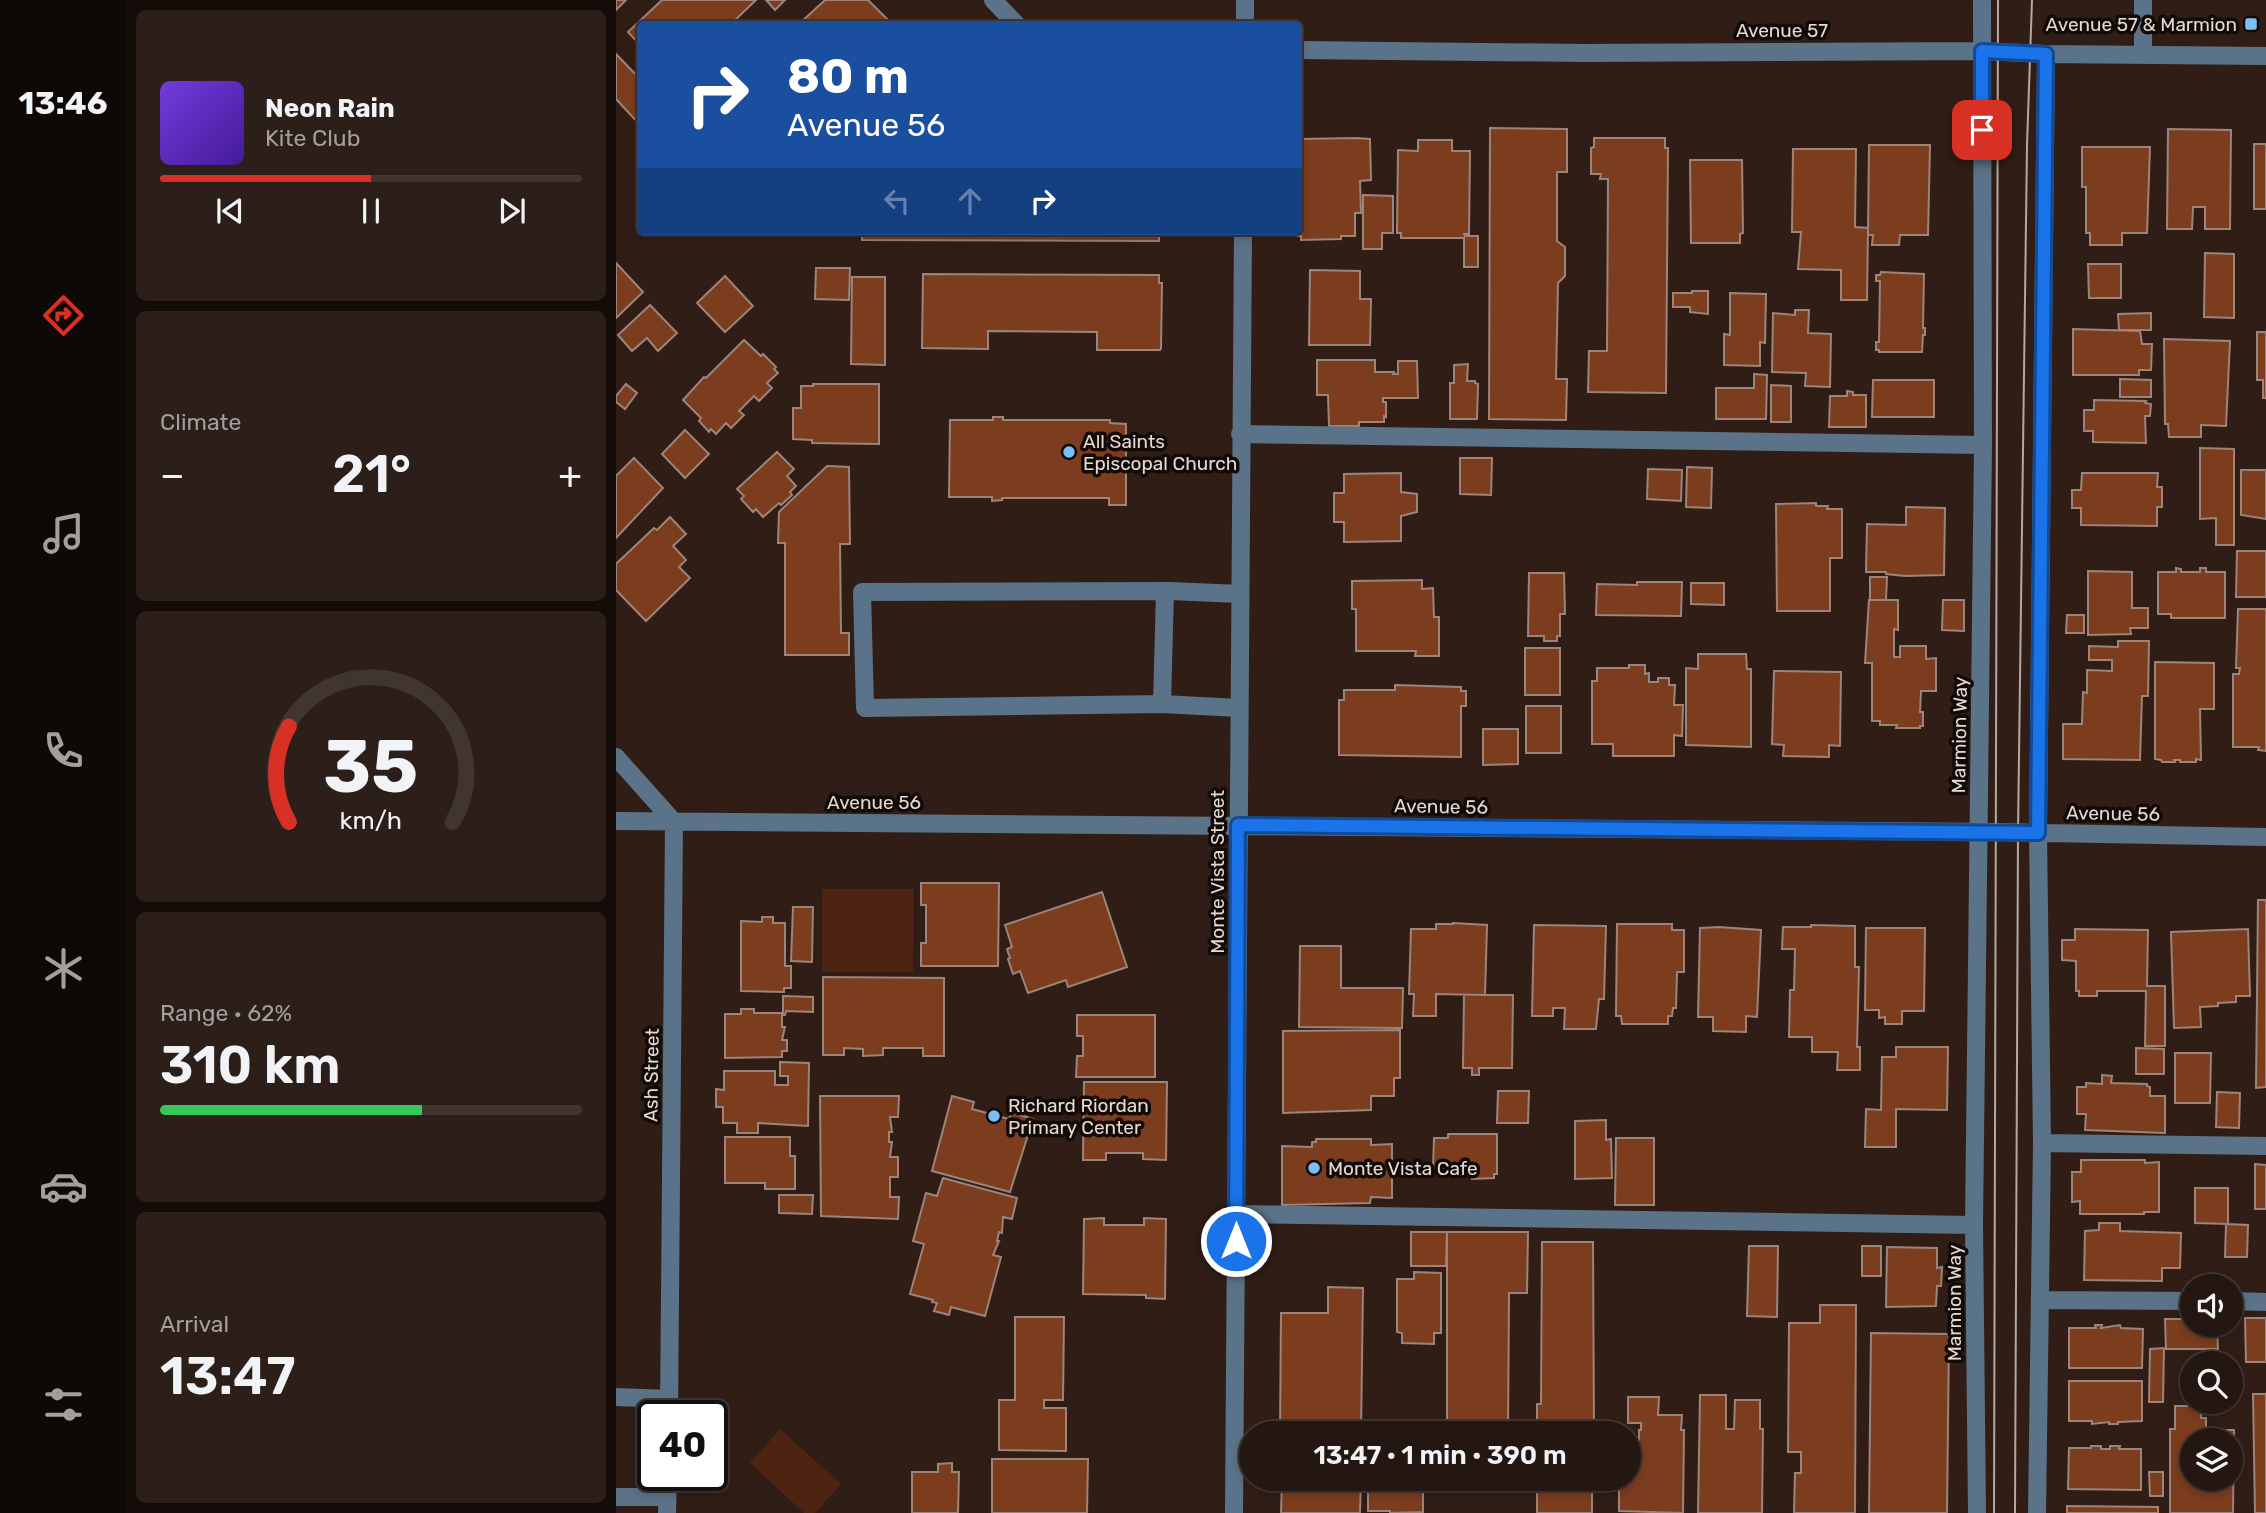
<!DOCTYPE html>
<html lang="en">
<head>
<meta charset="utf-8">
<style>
	body { margin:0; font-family:Rubik,sans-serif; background:#2c1f19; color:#f1f3f6; height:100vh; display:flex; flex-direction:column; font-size:26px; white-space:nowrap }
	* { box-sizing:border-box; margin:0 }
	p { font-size:23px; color:#a39f9f }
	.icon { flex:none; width:38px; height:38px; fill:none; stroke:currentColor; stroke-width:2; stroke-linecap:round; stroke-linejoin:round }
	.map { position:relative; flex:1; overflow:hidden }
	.panel { display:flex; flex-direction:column; gap:10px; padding:10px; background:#140c09; width:490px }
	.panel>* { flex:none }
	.top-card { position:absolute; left:21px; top:21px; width:665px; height:214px; border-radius:7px; box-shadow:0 4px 10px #0003,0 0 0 2px #413530; background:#1a4fa0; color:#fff; overflow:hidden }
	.fabs { position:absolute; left:1564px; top:1274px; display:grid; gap:14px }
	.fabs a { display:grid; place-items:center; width:63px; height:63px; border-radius:50%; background:#241610; box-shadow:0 4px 10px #0003,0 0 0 2px #413530; font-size:35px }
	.speed { position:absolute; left:21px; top:1400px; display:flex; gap:14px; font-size:35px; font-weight:700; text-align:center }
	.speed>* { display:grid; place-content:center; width:91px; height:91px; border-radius:50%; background:#241610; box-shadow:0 4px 10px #0003,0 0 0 2px #413530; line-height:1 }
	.speed .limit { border:4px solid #111; border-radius:10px; background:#fff; color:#111 }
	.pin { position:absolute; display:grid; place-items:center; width:60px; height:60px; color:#fff; margin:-30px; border-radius:14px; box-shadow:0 4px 10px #0006 }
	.me { position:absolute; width:77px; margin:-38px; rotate:0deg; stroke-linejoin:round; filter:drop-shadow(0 0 5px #0008) }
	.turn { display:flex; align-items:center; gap:24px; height:147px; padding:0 35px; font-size:32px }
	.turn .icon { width:91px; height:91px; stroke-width:2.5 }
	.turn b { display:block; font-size:49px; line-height:60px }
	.lanes { display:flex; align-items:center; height:66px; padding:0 35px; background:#0003; justify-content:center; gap:35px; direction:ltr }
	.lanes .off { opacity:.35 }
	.big { font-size:52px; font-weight:600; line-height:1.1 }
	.panel .card { flex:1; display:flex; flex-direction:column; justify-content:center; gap:10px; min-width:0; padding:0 24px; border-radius:10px; background:#2c1f19 }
	.panel .dial { align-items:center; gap:0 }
	.dial svg { height:182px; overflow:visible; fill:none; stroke:#413530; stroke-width:7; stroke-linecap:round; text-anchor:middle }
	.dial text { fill:#f1f3f6; stroke:none }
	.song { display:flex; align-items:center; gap:21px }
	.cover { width:84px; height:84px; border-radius:10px; background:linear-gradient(135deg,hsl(260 70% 55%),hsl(260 70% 35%)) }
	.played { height:7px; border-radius:4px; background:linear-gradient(90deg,#d93025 50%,#413530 50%) }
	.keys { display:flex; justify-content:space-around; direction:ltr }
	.heat { display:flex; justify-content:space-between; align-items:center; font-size:38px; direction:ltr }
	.charge { height:10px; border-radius:5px; background:linear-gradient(90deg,#34c759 62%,#413530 0) }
	.trip { position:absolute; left:623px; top:1421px; width:402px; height:70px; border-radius:35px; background:#241610; box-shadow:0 4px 10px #0003,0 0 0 2px #413530; font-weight:600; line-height:70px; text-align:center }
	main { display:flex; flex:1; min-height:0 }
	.tabs { display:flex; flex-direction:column; width:126px; justify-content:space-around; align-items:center; background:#0e0906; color:#a39f9f }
	.tabs .icon { width:49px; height:49px }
	.tabs .active { color:#d93025 }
	.tabs b { font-size:32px; color:#f1f3f6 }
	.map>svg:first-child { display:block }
</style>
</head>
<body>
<main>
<nav class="tabs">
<b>13:46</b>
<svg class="icon active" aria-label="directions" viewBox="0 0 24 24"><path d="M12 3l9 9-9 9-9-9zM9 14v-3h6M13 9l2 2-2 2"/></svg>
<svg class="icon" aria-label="music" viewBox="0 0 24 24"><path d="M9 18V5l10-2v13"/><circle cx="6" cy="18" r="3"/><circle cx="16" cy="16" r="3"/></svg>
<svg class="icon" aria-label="phone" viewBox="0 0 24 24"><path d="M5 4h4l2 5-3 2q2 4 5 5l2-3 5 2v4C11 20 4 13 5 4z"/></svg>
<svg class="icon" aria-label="climate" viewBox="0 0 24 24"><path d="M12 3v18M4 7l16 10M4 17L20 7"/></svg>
<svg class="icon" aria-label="car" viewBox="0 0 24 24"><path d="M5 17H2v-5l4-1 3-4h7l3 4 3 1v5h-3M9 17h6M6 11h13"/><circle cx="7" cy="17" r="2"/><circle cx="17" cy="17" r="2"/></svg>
<svg class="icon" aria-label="filters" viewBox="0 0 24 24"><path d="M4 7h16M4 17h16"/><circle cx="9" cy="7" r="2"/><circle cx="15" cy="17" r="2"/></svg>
</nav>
<section class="panel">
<div class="card">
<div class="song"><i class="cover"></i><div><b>Neon Rain</b><p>Kite Club</p></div></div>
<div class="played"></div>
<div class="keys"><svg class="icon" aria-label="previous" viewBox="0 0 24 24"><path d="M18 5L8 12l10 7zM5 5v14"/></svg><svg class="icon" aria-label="pause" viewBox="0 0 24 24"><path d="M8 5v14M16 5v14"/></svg><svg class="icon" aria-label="next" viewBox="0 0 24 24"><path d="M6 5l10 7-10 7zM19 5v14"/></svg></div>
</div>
<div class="card"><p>Climate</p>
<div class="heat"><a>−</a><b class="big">21°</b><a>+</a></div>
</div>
<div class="card dial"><svg viewBox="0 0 100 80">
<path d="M14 69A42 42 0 1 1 86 69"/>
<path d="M14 69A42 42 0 0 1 14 27" stroke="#d93025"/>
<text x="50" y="56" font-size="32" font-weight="700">35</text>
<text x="50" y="72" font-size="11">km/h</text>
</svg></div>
<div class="card"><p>Range · 62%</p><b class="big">310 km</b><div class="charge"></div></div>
<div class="card"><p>Arrival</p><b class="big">13:47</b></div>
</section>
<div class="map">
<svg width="1650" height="1513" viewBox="0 0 1650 1513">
	<rect width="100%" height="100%" fill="#301e16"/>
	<path fill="#4d2412" d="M206,889H298L297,972H206Z
		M164,1429L225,1484L199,1513H188L134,1463Z"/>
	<path fill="#7c3c1e" stroke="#9c847a" stroke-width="2" fill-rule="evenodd" d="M0,0H10L0,10Z
		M46,0H140L115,24H24V45L12,32Z
		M150,0H169L159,10Z
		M209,0H252L276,24H183Z
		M0,54L24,79V125L0,99Z
		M874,128L951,129V172H941V241L949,247V276L942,283L940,379H951L950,420L873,419Z
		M1552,129L1615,130L1614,229H1589V207H1577L1576,229H1551Z
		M740,138L754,139L755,180L744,181L745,213H739V236H725V239L685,240V236H681L682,139Z
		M978,138H1049V148H1052L1050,393L972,392L973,351H991L992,179H984L985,174H975V148L978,147Z
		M802,140H836V151H854L853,234H848L849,236H862V267H848V238H785V233H781L782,150L802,151Z
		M1638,144H1650V209H1638Z
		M1253,145H1314L1312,235H1284L1283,245H1256L1257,235H1252Z
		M1466,147H1534L1531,233H1506V245H1474V233H1470V187H1466Z
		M1177,149H1240L1239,227L1252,228L1251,300H1225V270L1182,269L1185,232H1176Z
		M1074,160H1126L1127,233L1124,234V243H1075Z
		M747,195L777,196V233H766V249H747Z
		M246,231H543V241L246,240Z
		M1589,253L1618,254V318L1588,317Z
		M0,263L27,292L0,318Z
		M1472,264H1505V298H1473Z
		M200,268H234L233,300L199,299Z
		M694,270L744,271V299H755L754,345H693Z
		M1265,272L1308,274L1307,328H1309V335H1307L1306,352H1263V350H1260V342H1263L1264,281H1260V275H1264Z
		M307,274L543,275V283H546L545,348L544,350H481V332L372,331V349L306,348Z
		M109,276L137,306L109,332L81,303Z
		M236,277H269V365L235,364Z
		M1076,291H1092V314L1074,312V307H1057V293H1076Z
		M1114,293L1150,294L1149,343L1144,342V366L1108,365V334L1114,335Z
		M34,305L61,333L42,351L31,338L16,351L2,335Z
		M1179,310H1193L1192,333L1215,334L1214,387L1189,386L1190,373L1156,372L1157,313L1179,315Z
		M1535,313V330H1503L1502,314Z
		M1457,329L1524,331L1526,344H1536L1535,370H1523V375H1457Z
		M1641,332H1650V398H1647V380H1641Z
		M1548,339L1614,341L1610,426L1585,425V437H1553L1552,424H1549Z
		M128,340L145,356L147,354L160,367L158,369L162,373L151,383L156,388L143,401L138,396L123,411L128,415L115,428L110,423L100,434L95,429L93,432L83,421L85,418L67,400L88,377L90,378Z
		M701,360H759V372H778L777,374H782V361H801L802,398H767V402H770V417L768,416V422H743V426H713L712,395H701Z
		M852,364L851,381H859V383L862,384L861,419H834V383H838V365Z
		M1138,374L1151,375L1150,419H1100V388H1138Z
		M1504,379L1535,380V397H1504Z
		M1257,380H1318V417H1256Z
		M10,384L21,393L9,409L0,402V396Z
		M197,384H263V444L196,443V440L177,439V408H185V386H197Z
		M1155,385L1175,386V422H1155Z
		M1231,391L1237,392V395H1250V427H1213L1214,396H1231Z
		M1478,400L1530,401L1529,403L1535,404L1534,416H1529L1530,443L1477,442V431H1468V410H1478Z
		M377,417H387V420H494V423L510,424V505H493V498H386V500L376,501V497H333L334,420H377Z
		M69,430L93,454L69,478L46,454Z
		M1584,448L1618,449V545H1600V518L1584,519Z
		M161,452L178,469L171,476L180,486L174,492L176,495L165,505L163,503L147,517L140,509L137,512L125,499L128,496L121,489Z
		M18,458L47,488L0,538V476Z
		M844,458H876L875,495L844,494Z
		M211,466L233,467L234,544H224L225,633H233V655H169V543H162L163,512Z
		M1071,467L1096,468L1095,508L1070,507Z
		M1032,469L1066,470L1065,501L1031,499Z
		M1625,470H1650V519L1625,515Z
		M785,473V492L801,494V512L785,516V541L728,542V522H718V493H728V474Z
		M1466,473H1542L1541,487H1546V507H1541V526L1465,525V508H1456V490H1465Z
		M1200,503V506H1212L1211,509H1226V558H1214V611H1161L1160,504Z
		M1290,507L1329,508L1328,575L1289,576L1270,574V572H1250L1251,524L1290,525Z
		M54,517L70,534L57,546L70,560L63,567L74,578L30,621L0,590V564L38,528L41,530Z
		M1621,551H1650V597H1620Z
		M1560,568L1565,569V572H1584V568H1590V572H1609V618H1555V614H1542V572H1560Z
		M1472,571L1516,572V608H1532V628H1514L1515,634L1472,635Z
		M913,573H948L949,614H944V636H941V641H928V636H912Z
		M1254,577H1271L1270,600H1254Z
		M806,580V589L817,588L818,617H823V656H799L800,651H740V609H736V581Z
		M1021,582H1066L1065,616L980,615L981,584L1021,585Z
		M1075,583H1108V605L1075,604Z
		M1253,600H1282V630L1278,629V657H1284V646H1310V659L1320,658V691H1305L1304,712H1307V726H1304V728H1280L1281,725H1264V721H1256V663H1249Z
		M1327,600H1348V631L1326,630Z
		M1622,609H1650V751L1642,750L1643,747H1617V674H1623L1624,668H1620Z
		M1451,615H1468V633H1450Z
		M1502,641H1533L1532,696H1526L1524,760L1447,759V724H1466L1467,692L1471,693V670L1496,671V660H1473V646L1502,647Z
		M909,648H944V695H909Z
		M1082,654H1130L1131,669H1135V747L1070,745V668L1082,669Z
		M1539,662L1598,663V709H1584L1585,760L1580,759V762H1564V760H1558L1559,762H1546L1545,760L1539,759Z
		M1013,665H1029V674L1033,673V682H1042V678H1053V685H1059L1058,705H1067L1066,736L1058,735V756H997V744H976V681H981V668H1013Z
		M1158,671L1225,672L1224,746L1213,745V757L1167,756L1168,745L1156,744Z
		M779,685L845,687V691H850V706H845V757L723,755V700H728V690H779Z
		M910,706H945V753H910Z
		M867,729H902V764L867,765Z
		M305,883H383L382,966H305V943H310V905H305Z
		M486,892L511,967L452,987L450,980L412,993L404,971L397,974L392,959L394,958L391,949L396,947L389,925Z
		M1642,900H1650V1087L1640,1088Z
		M177,907H197L196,962L175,961Z
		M146,917H157V923H169V966H175V988H168V992L125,991V921L146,922Z
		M837,923L871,925L869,995L820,994V1016H797L798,994H793L795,929H820V924H837Z
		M1001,924H1056V930H1068V972H1061L1060,1008H1057L1056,1016H1052V1024H1006L1005,1016H1000Z
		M918,925L990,926L988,999H983L980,1029H948L949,1008H937V1016H916Z
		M1195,925L1239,926V967H1243L1241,1047H1244V1070H1221L1222,1052H1196V1037H1173L1174,990H1178L1179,949H1166L1167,927H1195Z
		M1103,927L1145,930L1141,1017L1130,1016V1032L1097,1031V1017H1082L1084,928Z
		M1250,928H1309L1308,1011H1286V1024H1269V1017L1263,1018V1010H1249Z
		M1459,929L1532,930L1531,986H1549V1046H1529L1530,991H1481V996H1463V991H1460V961L1446,960V940H1459Z
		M1632,929L1634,996H1620V1002L1602,1003V1006L1584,1007L1585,1027L1558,1028L1555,932Z
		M684,946H725V988H787L786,1028L683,1027Z
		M207,977L328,978V1056H307V1048H267V1055L247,1056V1049L228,1048V1055H207Z
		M848,995H897L896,1068H863V1075H856V1068H847Z
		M167,996L197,997V1012L170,1011L169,1015H166V1027H169L166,1040H171V1051H166V1057L109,1058V1014H125V1009H138V1013H167Z
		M461,1015H539V1077H460L461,1056H467V1036H461Z
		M784,1030V1078H778V1096H755V1110L667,1113V1031Z
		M1280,1047H1332L1331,1110L1280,1109V1147H1249L1250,1109L1265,1110L1266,1057H1280Z
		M1520,1048L1548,1049V1074H1520Z
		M1559,1053H1595L1594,1103H1559Z
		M164,1062L193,1063L192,1126L142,1123V1133H121V1123H107V1107H100V1089L108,1090V1071H159V1085H172V1076H164Z
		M1486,1075L1496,1076L1495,1083L1531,1084V1086L1534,1087V1096H1549V1133L1469,1130L1470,1114H1461V1087H1470V1083L1486,1084Z
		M468,1082H551L550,1160L527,1159V1153H490V1160H467Z
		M882,1091H913L912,1123H881Z
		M1601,1092L1624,1093L1623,1128L1600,1127Z
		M204,1096H283L282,1117H274L276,1132H273V1142H276L274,1157H282V1177H274V1197H283L282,1219L205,1216Z
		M336,1096L358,1102L356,1109L393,1119L395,1112L417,1119L394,1192L316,1171Z
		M990,1120V1140L995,1139L996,1178L959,1179V1121Z
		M832,1134H881V1174H878V1178L856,1179V1173H849V1176H833L832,1168L817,1167L818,1138H832Z
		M109,1137H174V1156H179V1189H149V1183H109Z
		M1000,1138H1038V1205H999Z
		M700,1139H755V1145L776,1144V1198L755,1197L754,1203L666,1205V1146L696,1147V1142H700Z
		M1465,1160H1529V1163L1543,1162V1212H1528V1214H1464V1201L1456,1202V1172H1465Z
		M1639,1164L1650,1165V1209H1639Z
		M327,1178L401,1198L396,1219L387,1217L386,1233L383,1232L381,1241H383L377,1255L385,1257L369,1316L335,1307L333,1315L318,1311L321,1303L316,1302L317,1300L294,1294L308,1244L297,1241L310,1193L321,1196Z
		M1579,1188H1612V1224L1579,1223Z
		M163,1195H197L196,1214L163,1213Z
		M488,1218V1225H528V1218L550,1219L549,1299L530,1298V1295L467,1294L468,1219Z
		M1483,1223H1504V1231L1565,1233L1564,1268H1546V1281L1468,1280L1469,1231L1483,1230Z
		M1610,1224L1632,1225L1631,1257H1609Z
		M795,1232H831L830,1266H795Z
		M831,1232H912L911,1293H893L892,1433H831Z
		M926,1242H977L978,1433H921V1404H925Z
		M1133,1246H1162L1161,1317L1131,1316Z
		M1246,1246H1265V1276H1246Z
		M1271,1247L1321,1248V1268L1326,1267L1325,1286H1321L1320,1306L1270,1307Z
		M798,1272L825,1273V1333H818V1344L786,1343V1333L781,1332V1279H798Z
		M712,1287L747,1288L745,1433H664L665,1313H712Z
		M1204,1305H1240L1239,1513H1178L1179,1473H1185V1452H1172L1173,1323H1204Z
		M399,1317H448L447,1400H428V1408H450V1451L383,1450V1400H399Z
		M1629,1318H1650V1362H1630Z
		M1549,1319H1577V1325H1601L1602,1349H1550Z
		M1479,1325H1486L1485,1328L1504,1325L1505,1328L1527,1329L1526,1368H1453V1328H1480Z
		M1255,1333L1333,1334L1331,1513H1253Z
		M1548,1348L1547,1402H1533L1534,1349Z
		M1453,1381H1526V1421L1502,1422V1424H1493V1422L1476,1424V1421H1453Z
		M1637,1394H1650V1513H1639Z
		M1084,1395H1110V1429H1118L1119,1400H1144V1429H1147L1146,1513H1082Z
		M1012,1397H1043L1042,1415H1066L1065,1430H1068L1067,1513L1003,1511V1487H995V1479H1013V1447H1023V1430H1025V1423H1012Z
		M1559,1406H1586L1585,1418H1590V1430H1618L1617,1513H1554V1429H1559ZM1577,1440H1615V1479H1577Z
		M776,1430H803L802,1433H776Z
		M1475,1446H1485V1449H1494V1446H1504L1503,1449H1525V1490L1452,1489L1453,1448H1475Z
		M376,1459H472L471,1513H376Z
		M336,1463V1472H343L342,1513H296V1472H322V1464Z
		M1533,1472H1547V1496H1534Z
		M666,1479H745L744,1513H665Z
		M752,1479H807V1512L774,1513V1511H752Z
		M831,1479H892V1485L831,1486Z
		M921,1479H976V1513H921Z
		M1451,1506L1542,1507V1513H1451Z"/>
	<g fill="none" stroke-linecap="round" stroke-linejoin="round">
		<path stroke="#5b7389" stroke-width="18" d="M377,0L400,24
			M629,24V0
			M682,50L968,53L1366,51L1430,54L1650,56
			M1527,54V0
			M624,434L1367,445
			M546,704L549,591
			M623,708L546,704L249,708L246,592L554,591L624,594
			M0,757L58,822L53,1416
			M0,821L1381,832L1650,837
			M1426,1143L1650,1146
			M620,1214L1358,1225
			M1424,1300L1577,1301
			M1615,1301L1650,1302
			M0,1397L53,1399
			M0,1497H51
			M51,1513L52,1475
			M618,1513L627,231
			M1361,1513L1358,1225L1367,445L1366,0
			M1421,1513L1426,1143L1422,833L1430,54"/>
		<path stroke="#b5a7a1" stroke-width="2" d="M1378,1513L1382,0
			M1399,1513L1402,833L1411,145L1416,0"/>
	</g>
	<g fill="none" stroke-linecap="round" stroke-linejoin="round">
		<defs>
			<path id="route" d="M620,1241L622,825L1422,833L1430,54L1366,51V130"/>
		</defs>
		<use href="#route" stroke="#114b97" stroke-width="18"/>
		<use href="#route" stroke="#1a73e8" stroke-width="12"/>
	</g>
	<g fill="#7bbef8" stroke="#120a07" stroke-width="2.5">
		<rect x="1628" y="17" width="14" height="14" rx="3.5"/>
		<circle cx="453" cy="452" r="7"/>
		<circle cx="378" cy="1116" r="7"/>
		<circle cx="698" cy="1168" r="7"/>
	</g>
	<g text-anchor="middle" stroke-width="7" stroke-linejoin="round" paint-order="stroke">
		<g font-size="19" fill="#e6d9d4" stroke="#120a07" text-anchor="start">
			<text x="1621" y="31" text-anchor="end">Avenue 57 &amp; Marmion</text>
			<text x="467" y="448">All Saints<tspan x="467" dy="22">Episcopal Church</tspan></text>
			<text x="392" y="1112">Richard Riordan<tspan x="392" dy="22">Primary Center</tspan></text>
			<text x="712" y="1175">Monte Vista Cafe</text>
		</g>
		<g font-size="19" fill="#e6d9d4" stroke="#120a07">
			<text x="1166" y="37">Avenue 57</text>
			<text transform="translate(1343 735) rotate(-89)" y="7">Marmion Way</text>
			<text x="258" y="809">Avenue 56</text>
			<text transform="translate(825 806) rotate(1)" y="7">Avenue 56</text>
			<text transform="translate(1497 813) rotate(1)" y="7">Avenue 56</text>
			<text transform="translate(601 872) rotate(-90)" y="7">Monte Vista Street</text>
			<text transform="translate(35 1075) rotate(-89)" y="7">Ash Street</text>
			<text transform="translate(1338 1303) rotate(-90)" y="7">Marmion Way</text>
		</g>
	</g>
</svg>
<div class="fabs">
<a><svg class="icon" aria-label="sound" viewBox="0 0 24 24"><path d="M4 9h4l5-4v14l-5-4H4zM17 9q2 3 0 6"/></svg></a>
<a><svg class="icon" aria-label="search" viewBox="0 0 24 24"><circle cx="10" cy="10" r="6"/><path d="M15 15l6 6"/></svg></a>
<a><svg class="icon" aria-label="layers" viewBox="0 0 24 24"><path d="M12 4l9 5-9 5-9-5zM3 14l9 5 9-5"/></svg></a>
</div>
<div class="speed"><div class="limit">40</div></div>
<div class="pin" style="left:1366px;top:130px;background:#d93025"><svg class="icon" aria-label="arrive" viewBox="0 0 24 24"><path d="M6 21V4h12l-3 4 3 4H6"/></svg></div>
<svg class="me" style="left:620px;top:1241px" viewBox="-20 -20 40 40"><circle r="17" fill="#1a73e8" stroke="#fff" stroke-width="3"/><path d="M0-11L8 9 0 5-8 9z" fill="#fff"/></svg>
<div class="trip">13:47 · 1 min · 390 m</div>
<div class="top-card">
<div class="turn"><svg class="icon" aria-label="right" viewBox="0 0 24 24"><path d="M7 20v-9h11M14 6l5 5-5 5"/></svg><div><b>80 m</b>Avenue 56</div></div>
<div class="lanes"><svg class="icon off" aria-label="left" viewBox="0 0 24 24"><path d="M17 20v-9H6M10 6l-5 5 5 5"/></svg><svg class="icon off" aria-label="ahead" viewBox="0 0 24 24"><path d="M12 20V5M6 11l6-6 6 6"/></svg><svg class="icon" aria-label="right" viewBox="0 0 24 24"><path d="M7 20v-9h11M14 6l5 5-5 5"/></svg></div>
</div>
</div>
</main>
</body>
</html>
